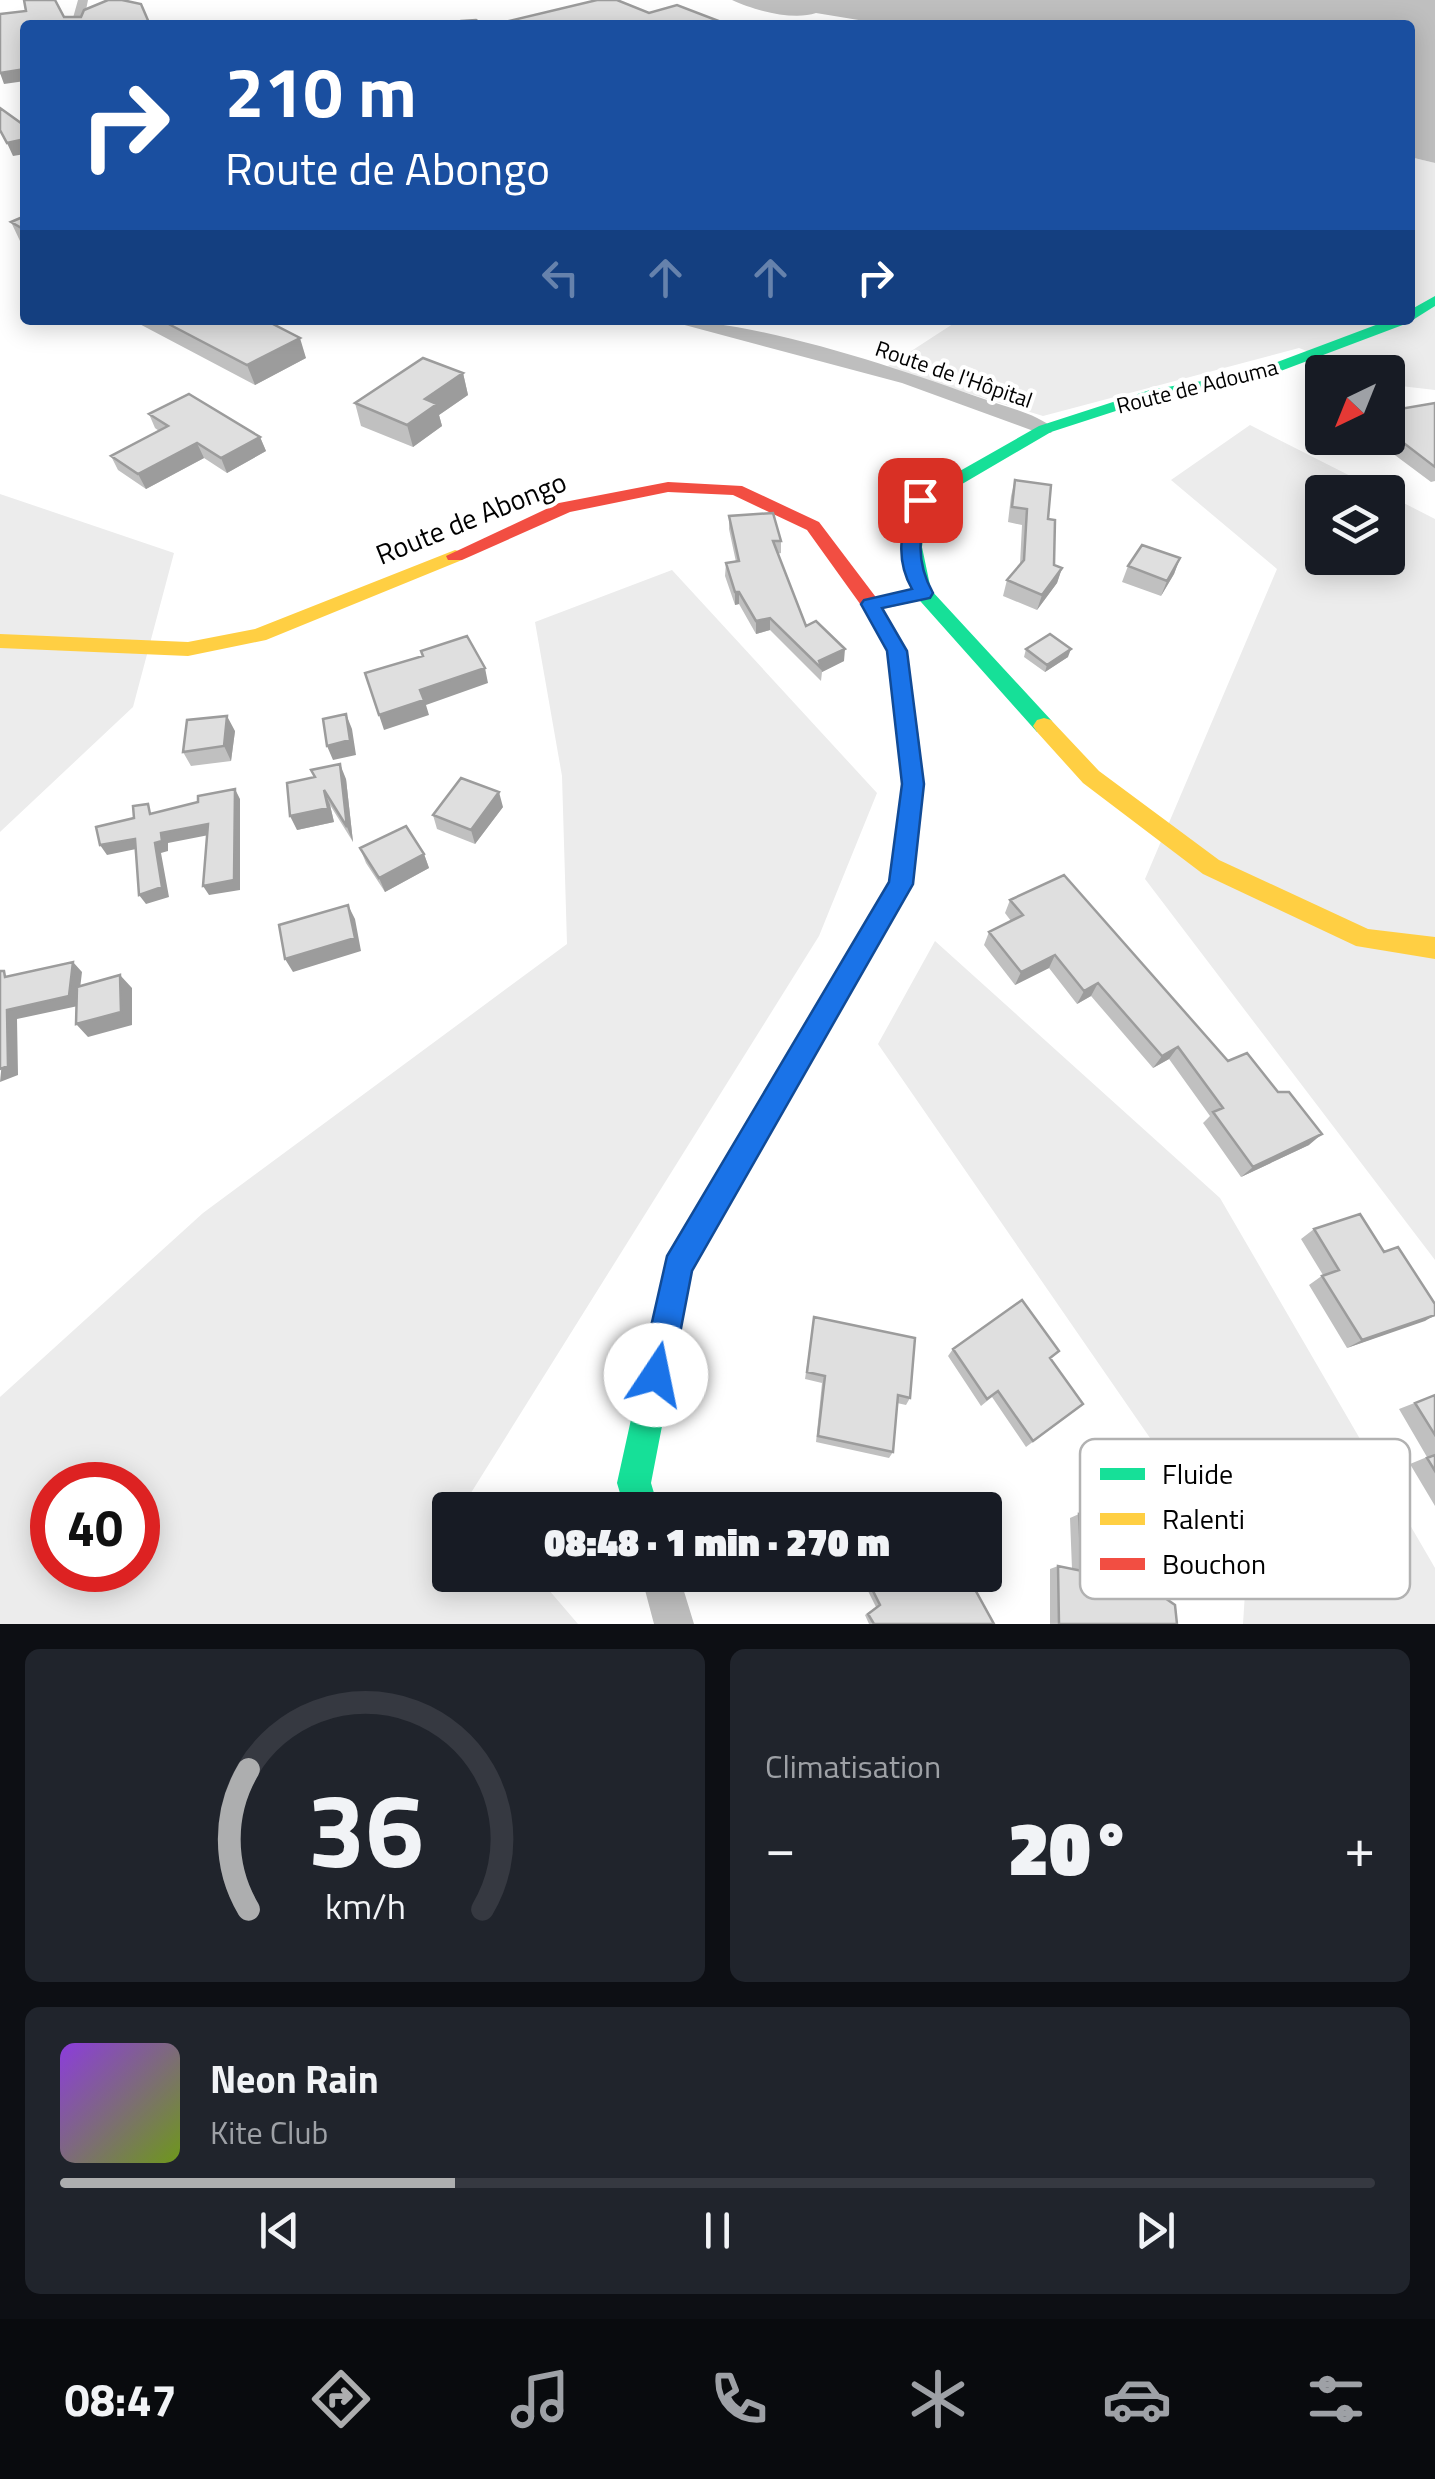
<!DOCTYPE html>
<html lang="fr">
<head>
<meta charset="utf-8">
<style>
	body { margin:0; font-family:"Titillium Web",sans-serif; background:#20242c; color:#f1f3f6; height:100vh; display:flex; flex-direction:column; font-size:38px; white-space:nowrap }
	* { box-sizing:border-box; margin:0 }
	p { font-size:32px; color:#9ea1a6 }
	.icon { flex:none; width:55px; height:55px; fill:none; stroke:currentColor; stroke-width:2; stroke-linecap:round; stroke-linejoin:round }
	.map { position:relative; height:1624px; overflow:hidden }
	.panel { display:flex; flex-direction:column; gap:25px; padding:25px; background:#0d0f14; flex:1 }
	.panel>* { flex:none }
	.guide { position:absolute; left:20px; top:20px; width:1395px; height:305px; border-radius:10px; box-shadow:0 5px 25px #0003; background:#1a4fa0; color:#fff; overflow:hidden }
	.needle { width:65px; rotate:223deg }
	.fabs { position:absolute; left:1305px; top:355px; display:grid; gap:20px }
	.fabs a { display:grid; place-items:center; width:100px; height:100px; border-radius:10px; background:#171b24; box-shadow:0 5px 25px #0003; font-size:50px }
	.speed { position:absolute; left:30px; top:1462px; display:flex; gap:20px; font-size:50px; font-weight:700; text-align:center }
	.speed>* { display:grid; place-content:center; width:130px; height:130px; border-radius:50%; background:#171b24; box-shadow:0 5px 25px #0003; line-height:1 }
	.speed .limit { border:15px solid #d22; background:#fff; color:#111 }
	.pin { position:absolute; display:grid; place-items:center; width:85px; height:85px; color:#fff; margin:-42px; border-radius:20px; box-shadow:0 5px 15px #0006 }
	.me { position:absolute; width:110px; margin:-55px; rotate:11deg; stroke-linejoin:round; filter:drop-shadow(0 0 8px #0008) }
	.turn { display:flex; align-items:center; gap:35px; height:210px; padding:0 40px; font-size:45px }
	.turn .icon { width:130px; height:130px; stroke-width:2.5 }
	.turn b { display:block; font-size:70px; line-height:85px }
	.lanes { display:flex; align-items:center; height:95px; padding:0 40px; background:#0003; justify-content:center; gap:50px; direction:ltr }
	.lanes .off { opacity:.35 }
	.big { font-size:75px; font-weight:800; line-height:1.1 }
	.panel .widget { flex:1; display:flex; flex-direction:column; justify-content:center; gap:15px; min-width:0; padding:0 35px; border-radius:15px; background:#20242c }
	.panel .dial { align-items:center; gap:0 }
	.dial svg { height:260px; overflow:visible; fill:none; stroke:#363941; stroke-width:7; stroke-linecap:round; text-anchor:middle }
	.dial text { fill:#f1f3f6; stroke:none }
	.song { display:flex; align-items:center; gap:30px }
	.cover { width:120px; height:120px; border-radius:15px; background:linear-gradient(135deg,hsl(270 70% 55%),hsl(80 70% 35%)) }
	.played { height:10px; border-radius:5px; background:linear-gradient(90deg,#adaeaf 30%,#363941 30%) }
	.keys { display:flex; justify-content:space-around; direction:ltr }
	.heat { display:flex; justify-content:space-between; align-items:center; font-size:55px; direction:ltr }
	.panel .tiles { flex:1; display:grid; gap:25px; grid-template-columns:1fr 1fr }
	.widget:last-child { grid-column:span 2 }
	.trip { position:absolute; left:432px; top:1492px; width:570px; height:100px; border-radius:10px; background:#171b24; box-shadow:0 5px 25px #0003; font-weight:800; line-height:100px; text-align:center }
	.menu { display:flex; height:160px; justify-content:space-around; align-items:center; background:#090b0e; color:#9ea1a6 }
	.menu .icon { width:70px; height:70px }
	.menu .current { color:#adaeaf }
	.menu b { font-size:45px; color:#f1f3f6 }
	.map>svg:first-child { display:block }
</style>
</head>
<body>
<div class="map">
<svg width="1435" height="1624" viewBox="0 0 1435 1624">
	<rect width="100%" height="100%" fill="#fff"/>
	<path fill="#ececec" fill-rule="evenodd" d="M1410,157L1435,163V390L1392,385L1388,383V372H1362L1299,348L1043,416L885,368L959,320H1410Z
		M1250,425L1382,492H1322V558H1388V495L1435,519V1260L1145,879L1277,569L1171,480Z
		M0,494L174,553L133,707L0,832Z
		M672,570L877,793L819,936L469,1496L480,1510H450V1575H536L578,1624H0V1397L203,1213L567,944L562,776L535,622ZM138,1485V1570H52V1485Z
		M935,941L1220,1198L1435,1568V1624H1243L1246,1577L878,1044Z"/>
	<path fill="#bfbfbf" d="M732,0H1435V163L1410,157V25H889L816,13C793,21 753,10 732,0Z"/>
	<g fill="none" stroke-linecap="round" stroke-linejoin="round">
		<path fill="#bebebe" fill-rule="evenodd" d="M78,0H88L83,25H71Z
			M666,320C757,320 897,368 984,399C1006,407 1038,414 1054,429L1051,433H1039L902,383Z
			M923,586L930,588L934,593L930,598L871,612L860,605L863,600Z
			M641,1575H679L694,1624H654Z"/>
		<path fill="#16e098" fill-rule="evenodd" d="M1435,296V306L1408,323L1257,380L1159,397L1051,432L928,504L922,547L931,590L1051,720L1055,726L1051,732H1037L913,593L903,547L914,497L1039,426L1150,390L1248,373L1389,320H1410V310Z
			M908,731L919,739L924,784L913,884L692,1271L651,1483L659,1510H625L617,1483L667,1256L889,883L902,784L897,739Z"/>
		<path fill="#ffcf43" fill-rule="evenodd" d="M455,550L462,552V560L266,640L188,656L0,648V634L188,642L255,629Z
			M1044,718L1051,720L1099,771L1219,860L1368,929L1435,937V959L1356,946L1203,874L1083,783L1037,732L1033,726L1037,720Z"/>
		<path fill="#f24e42" fill-rule="evenodd" d="M668,482L742,486L819,522L878,600L907,651L919,739L916,745L908,747L897,739L887,651L863,608L807,530L733,495L668,492L570,512L462,560H448L446,556L559,503Z"/>
	</g>
	<path fill="#c0c0c0" d="M25,216V244L20,241L11,222Z
		M132,320H265L306,358L255,385Z
		M463,373L468,395L439,415L442,426L413,447L361,426L355,403Z
		M1435,403V481L1431,482L1372,438H1388V411Z
		M149,414L260,437L266,451L227,473L204,458L146,489L118,470L111,456L159,431L155,428Z
		M1015,480L1048,519L1054,565L1062,568L1057,583L1037,610L1003,596L1007,580L1020,564L1022,525L1008,522L1011,496Z
		M729,516L781,541V553L777,554L806,626L844,661L822,672L821,681L770,630L756,634L739,604L735,605L725,576L726,563L736,562L729,529Z
		M1180,558L1174,574L1161,596L1122,582L1128,566Z
		M1026,649L1068,657L1045,672L1024,657Z
		M235,731L231,761L191,766L183,752Z
		M311,770L346,779L353,842L330,805L334,822L297,830L314,777Z
		M503,807L475,844L437,829L433,815Z
		M360,848L424,854L429,868L385,892L366,863Z
		M1010,900L1228,1061L1309,1145L1241,1177L1203,1123L1210,1116L1169,1059L1153,1068L1091,996L1077,1004L1049,968L1015,985L984,945L989,932L1011,921L1005,913Z
		M1314,1229L1384,1252L1435,1304V1316L1347,1348L1309,1285L1323,1275L1301,1239Z
		M814,1317L910,1398L906,1405L897,1403L893,1452L889,1458L816,1442L822,1383L805,1379Z
		M953,1349L1051,1359L1083,1404L1026,1447L992,1397L981,1406L948,1356Z
		M1435,1395V1506L1410,1464L1427,1457L1399,1409Z
		M1079,1514L1155,1591L1177,1624H1050V1569L1058,1566L1072,1569L1070,1518Z
		M860,1575H948L951,1580L958,1575H967L994,1624H869L865,1615L876,1607Z"/>
	<path fill="#9c9c9c" d="M25,69V81L4,84L0,73Z
		M25,139V154L13,156L7,143Z
		M300,338L306,358L255,385L247,365Z
		M463,373L468,395L439,415L442,426L413,447L407,425L425,399Z
		M260,437L266,451L227,473L221,458Z
		M197,443L204,458L146,489L138,474Z
		M1180,558L1174,574L1161,596L1167,581Z
		M1062,568L1057,583L1037,610L1042,595Z
		M735,592H739V604L735,605Z
		M770,618V630L756,634V621Z
		M845,649L844,661L822,672L819,661Z
		M1071,649L1068,657L1045,672L1047,665Z
		M485,668L488,683L426,705L429,715L384,730L379,715L420,690Z
		M346,714L352,729L356,755L333,760L327,746Z
		M227,716L235,731L231,761L224,746Z
		M340,764L346,779L353,842L347,827Z
		M235,789L240,799V890L209,895L203,886Z
		M324,790L330,805L334,822L297,830L290,816Z
		M499,792L503,807L475,844L471,830Z
		M208,824L214,834L168,843V851L161,853L169,897L146,904L139,895L155,843L161,833Z
		M135,839L141,848L107,855L100,845Z
		M424,854L429,868L385,892L379,878Z
		M348,905L355,919L361,951L293,972L285,959Z
		M1055,955L1049,968L1015,985L1021,972Z
		M73,962L82,972L78,1006L17,1019L18,1075L0,1082L7,1010Z
		M120,975L132,988V1025L88,1037L76,1024Z
		M1098,983L1091,996L1077,1004L1084,991Z
		M1178,1047L1169,1059L1153,1068L1162,1056Z
		M1322,1134L1309,1145L1241,1177L1253,1167Z
		M1435,1315L1425,1321L1347,1348L1362,1340Z"/>
	<path fill="#dfdfdf" stroke="#9c9c9c" stroke-width="2.5" d="M24,0H55L64,17H81L84,10L108,0H122L141,4L150,25H25V69L0,73V14L26,11Z
		M597,0H617L649,13L677,5L729,25H492Z
		M476,20L484,25H441L461,21Z
		M0,108L25,126V139L7,143L0,130Z
		M25,216V230L11,222Z
		M161,320H265L300,338L247,365Z
		M423,358L463,373L425,399L437,404L407,425L355,403Z
		M189,394L260,437L221,458L197,443L138,474L111,456L168,426L149,414Z
		M1435,403V467L1388,431V411Z
		M1015,480L1051,485L1048,519L1055,520L1054,565L1062,568L1042,595L1007,580L1024,560L1027,509L1012,507Z
		M773,513L781,541H773L806,626L816,621L845,649L819,661L822,669L770,618L756,621L739,592H735L726,563L739,561L729,516Z
		M1142,545L1180,558L1167,581L1128,566Z
		M1050,634L1071,649L1047,665L1026,649Z
		M467,636L485,668L420,690L424,700L379,715L365,673L423,656L421,651Z
		M346,714L350,740L327,746L323,719Z
		M227,716L224,746L183,752L187,720Z
		M340,764L347,827L324,790L328,808L290,816L287,783L315,777L311,770Z
		M461,778L499,792L471,830L433,815Z
		M235,789L234,880L203,886L208,824L161,833L162,841L155,843L162,887L139,895L135,839L100,845L96,827L134,818L133,806L148,804L150,814L198,802V796Z
		M406,826L424,854L379,878L360,848Z
		M1064,875L1228,1061L1247,1053L1278,1092H1289L1322,1134L1253,1167L1213,1112L1223,1108L1178,1047L1162,1056L1098,983L1084,991L1055,955L1021,972L989,932L1023,915L1010,900Z
		M348,905L355,938L285,959L279,925Z
		M73,962L69,996L7,1010L8,1066L0,1069V971H4L5,977Z
		M120,975L121,1012L76,1024L77,987Z
		M1360,1214L1384,1252L1398,1247L1435,1304V1315L1362,1340L1322,1276L1339,1270L1314,1229Z
		M1022,1300L1059,1351L1050,1358L1083,1404L1033,1441L998,1391L987,1399L953,1349Z
		M814,1317L915,1338L910,1398L898,1395L893,1452L818,1436L825,1376L807,1372Z
		M1435,1395V1435L1415,1403Z
		M1435,1455V1471L1427,1458Z
		M1079,1514L1151,1528L1155,1591L1175,1605L1177,1624H1059L1058,1566L1082,1571Z
		M865,1575H948L952,1581L960,1575H967L994,1624H874L868,1614L880,1605Z"/>
	<path fill="#1a73e8" stroke="#114b97" stroke-width="2.5" d="M920,495L929,500C919,535 915,561 933,593L930,598L882,608L907,651L924,784L913,884L692,1271L672,1375L667,1386L656,1391L645,1386L640,1375L667,1256L889,882L902,784L887,651L861,604L864,600L912,589C895,559 901,532 911,500Z"/>
	<g text-anchor="middle" stroke-width="8" stroke-linejoin="round" paint-order="stroke">
		<g font-size="22" fill="#000" stroke="#fff">
			<text transform="translate(954 374) rotate(19)" y="8">Route de l'Hôpital</text>
			<text transform="translate(1197 386) rotate(-14)" y="8">Route de Adouma</text>
		</g>
		<g font-size="28" fill="#000" stroke="#fff">
			<text transform="translate(471 518) rotate(-22)" y="10">Route de Abongo</text>
		</g>
	</g>
	<rect x="1080" y="1439" width="330" height="160" rx="15" fill="#fff" stroke="#b2b2b2" stroke-width="2.5"/>
	<rect x="1100" y="1468" width="45" height="12" fill="#16e098"/>
	<rect x="1100" y="1513" width="45" height="12" fill="#ffcf43"/>
	<rect x="1100" y="1558" width="45" height="12" fill="#f24e42"/>
	<g font-size="28" fill="#000">
		<text x="1162" y="1484">Fluide</text>
		<text x="1162" y="1529">Ralenti</text>
		<text x="1162" y="1574">Bouchon</text>
	</g>
</svg>
<div class="fabs">
<a><svg class="needle" viewBox="-14 -14 28 28"><path d="M0-13l5 13h-10z" fill="#e53935"/><path d="M0 13l5-13h-10z" fill="#9ea1a6"/></svg></a>
<a><svg class="icon" aria-label="layers" viewBox="0 0 24 24"><path d="M12 4l9 5-9 5-9-5zM3 14l9 5 9-5"/></svg></a>
</div>
<div class="speed"><div class="limit">40</div></div>
<div class="pin" style="left:920px;top:500px;background:#d93025"><svg class="icon" aria-label="arrive" viewBox="0 0 24 24"><path d="M6 21V4h12l-3 4 3 4H6"/></svg></div>
<svg class="me" style="left:656px;top:1375px" viewBox="-20 -20 40 40"><circle r="19" fill="#fff"/><path d="M0-13L10 11 0 6-10 11z" fill="#1a73e8"/></svg>
<div class="trip">08:48 · 1 min · 270 m</div>
<div class="guide">
<div class="turn"><svg class="icon" aria-label="right" viewBox="0 0 24 24"><path d="M7 20v-9h11M14 6l5 5-5 5"/></svg><div><b>210 m</b>Route de Abongo</div></div>
<div class="lanes"><svg class="icon off" aria-label="left" viewBox="0 0 24 24"><path d="M17 20v-9H6M10 6l-5 5 5 5"/></svg><svg class="icon off" aria-label="ahead" viewBox="0 0 24 24"><path d="M12 20V5M6 11l6-6 6 6"/></svg><svg class="icon off" aria-label="ahead" viewBox="0 0 24 24"><path d="M12 20V5M6 11l6-6 6 6"/></svg><svg class="icon" aria-label="right" viewBox="0 0 24 24"><path d="M7 20v-9h11M14 6l5 5-5 5"/></svg></div>
</div>
</div>
<section class="panel">
<div class="tiles">
<div class="widget dial"><svg viewBox="0 0 100 80">
<path d="M14 69A42 42 0 1 1 86 69"/>
<path d="M14 69A42 42 0 0 1 14 26" stroke="#adaeaf"/>
<text x="50" y="56" font-size="32" font-weight="700">36</text>
<text x="50" y="72" font-size="11">km/h</text>
</svg></div>
<div class="widget"><p>Climatisation</p>
<div class="heat"><a>−</a><b class="big">20°</b><a>+</a></div>
</div>
<div class="widget">
<div class="song"><i class="cover"></i><div><b>Neon Rain</b><p>Kite Club</p></div></div>
<div class="played"></div>
<div class="keys"><svg class="icon" aria-label="previous" viewBox="0 0 24 24"><path d="M18 5L8 12l10 7zM5 5v14"/></svg><svg class="icon" aria-label="pause" viewBox="0 0 24 24"><path d="M8 5v14M16 5v14"/></svg><svg class="icon" aria-label="next" viewBox="0 0 24 24"><path d="M6 5l10 7-10 7zM19 5v14"/></svg></div>
</div>
</div>
</section>
<nav class="menu">
<b>08:47</b>
<svg class="icon current" aria-label="directions" viewBox="0 0 24 24"><path d="M12 3l9 9-9 9-9-9zM9 14v-3h6M13 9l2 2-2 2"/></svg>
<svg class="icon" aria-label="music" viewBox="0 0 24 24"><path d="M9 18V5l10-2v13"/><circle cx="6" cy="18" r="3"/><circle cx="16" cy="16" r="3"/></svg>
<svg class="icon" aria-label="phone" viewBox="0 0 24 24"><path d="M5 4h4l2 5-3 2q2 4 5 5l2-3 5 2v4C11 20 4 13 5 4z"/></svg>
<svg class="icon" aria-label="climate" viewBox="0 0 24 24"><path d="M12 3v18M4 7l16 10M4 17L20 7"/></svg>
<svg class="icon" aria-label="car" viewBox="0 0 24 24"><path d="M5 17H2v-5l4-1 3-4h7l3 4 3 1v5h-3M9 17h6M6 11h13"/><circle cx="7" cy="17" r="2"/><circle cx="17" cy="17" r="2"/></svg>
<svg class="icon" aria-label="filters" viewBox="0 0 24 24"><path d="M4 7h16M4 17h16"/><circle cx="9" cy="7" r="2"/><circle cx="15" cy="17" r="2"/></svg>
</nav>
</body>
</html>
